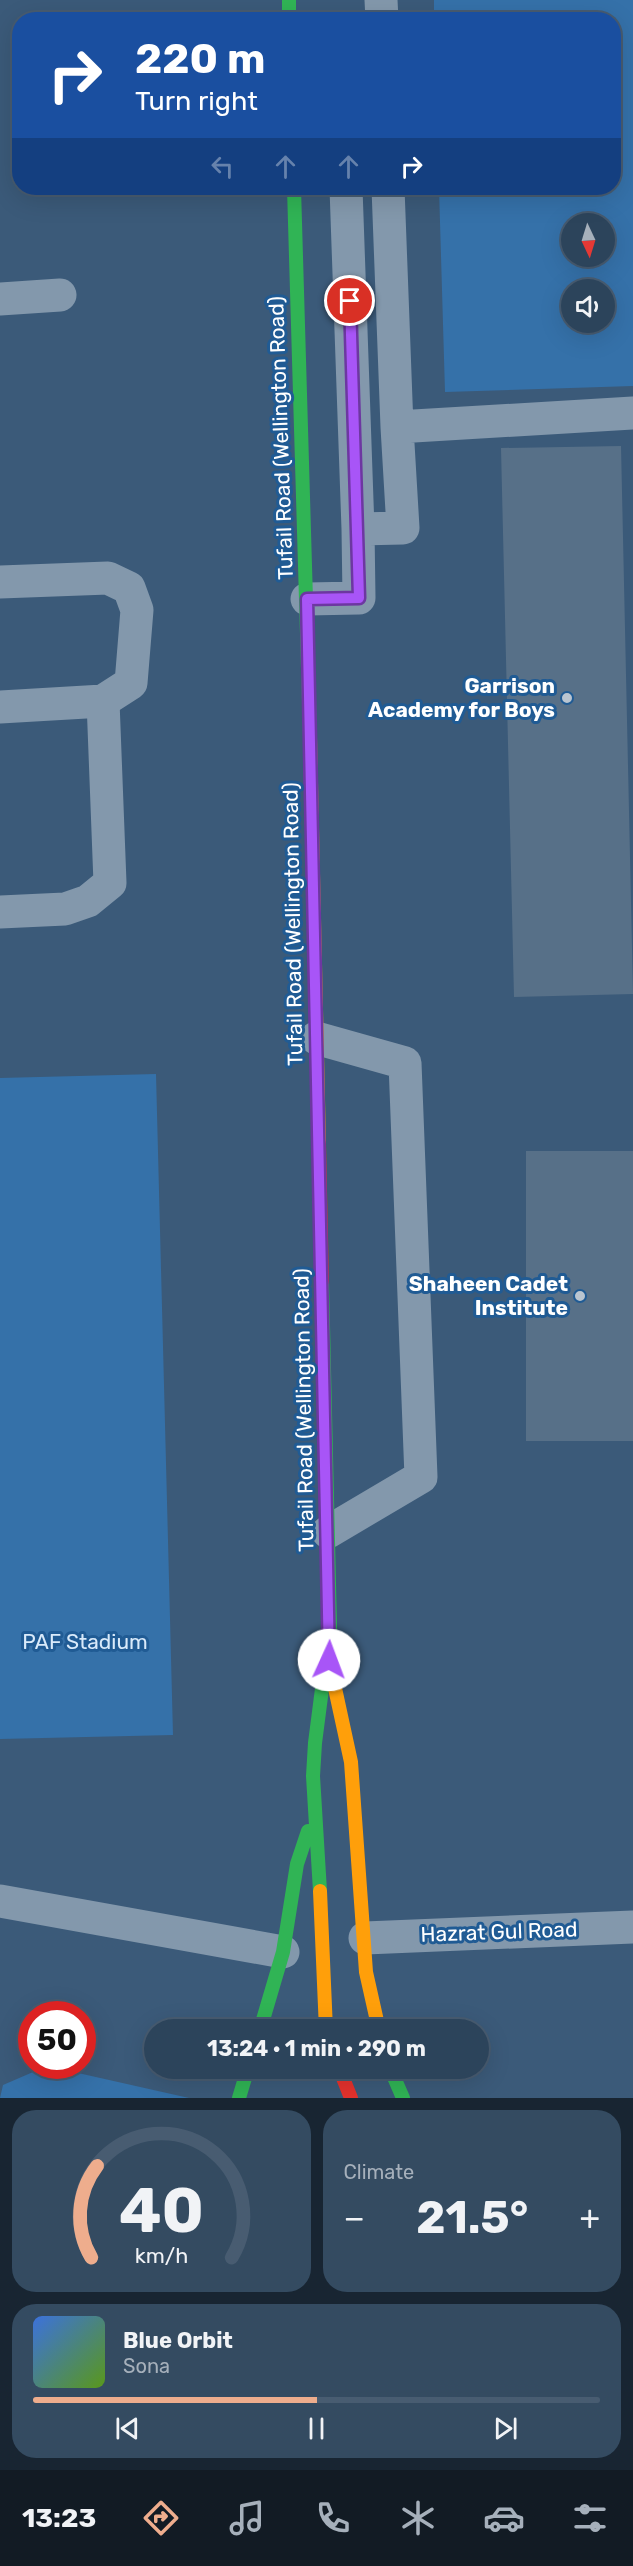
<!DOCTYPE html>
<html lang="en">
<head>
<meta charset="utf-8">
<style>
	body { margin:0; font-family:Rubik,sans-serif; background:#344b61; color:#f1f3f6; height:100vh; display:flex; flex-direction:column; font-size:22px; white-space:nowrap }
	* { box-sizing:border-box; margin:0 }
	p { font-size:20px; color:#a6b0bb }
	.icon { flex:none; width:33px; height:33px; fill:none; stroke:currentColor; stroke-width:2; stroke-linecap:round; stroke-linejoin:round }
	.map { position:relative; height:2098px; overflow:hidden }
	.details { display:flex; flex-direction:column; gap:12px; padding:12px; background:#182532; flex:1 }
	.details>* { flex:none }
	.banner { position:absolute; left:12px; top:12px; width:609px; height:183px; border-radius:24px; box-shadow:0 6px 24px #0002,0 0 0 2px #485c71; background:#1a4fa0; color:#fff; overflow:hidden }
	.needle { width:39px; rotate:176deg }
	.controls { position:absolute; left:561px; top:213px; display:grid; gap:12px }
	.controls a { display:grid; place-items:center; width:54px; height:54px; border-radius:50%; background:#2c445b; box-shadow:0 6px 24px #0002,0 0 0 2px #485c71; font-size:30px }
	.speed { position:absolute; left:18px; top:2001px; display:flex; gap:12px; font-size:30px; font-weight:700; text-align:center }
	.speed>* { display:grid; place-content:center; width:78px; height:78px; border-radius:50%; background:#2c445b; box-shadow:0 6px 24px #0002,0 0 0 2px #485c71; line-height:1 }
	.speed .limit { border:9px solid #d22; background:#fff; color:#111 }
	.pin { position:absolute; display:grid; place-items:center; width:51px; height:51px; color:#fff; margin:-26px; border:3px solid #fff; border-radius:50%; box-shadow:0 2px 6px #0007 }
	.me { position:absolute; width:66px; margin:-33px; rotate:2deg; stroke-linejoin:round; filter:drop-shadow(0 0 4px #0008) }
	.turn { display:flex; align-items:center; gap:21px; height:126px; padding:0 24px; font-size:27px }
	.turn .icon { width:78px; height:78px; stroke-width:2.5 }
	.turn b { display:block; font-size:42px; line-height:51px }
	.lanes { display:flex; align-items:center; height:57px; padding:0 24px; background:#0003; justify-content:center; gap:30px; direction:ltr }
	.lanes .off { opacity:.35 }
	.big { font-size:45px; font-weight:700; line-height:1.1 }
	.details .card { flex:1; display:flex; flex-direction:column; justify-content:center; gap:9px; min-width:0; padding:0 21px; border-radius:24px; background:#344b61 }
	.details .dial { align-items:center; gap:0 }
	.dial svg { height:156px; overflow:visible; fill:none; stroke:#485c71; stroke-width:7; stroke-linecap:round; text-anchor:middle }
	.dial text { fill:#f1f3f6; stroke:none }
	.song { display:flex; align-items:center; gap:18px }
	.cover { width:72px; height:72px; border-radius:9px; background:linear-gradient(135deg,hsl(220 70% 55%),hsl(90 70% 35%)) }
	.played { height:6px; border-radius:3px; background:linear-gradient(90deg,#eead8d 50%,#485c71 50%) }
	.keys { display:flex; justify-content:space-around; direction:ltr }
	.heat { display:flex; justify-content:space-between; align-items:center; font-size:33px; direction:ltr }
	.details .tiles { flex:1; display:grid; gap:12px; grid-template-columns:1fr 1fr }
	.card:last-child { grid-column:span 2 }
	.trip { position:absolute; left:144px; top:2019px; width:345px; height:60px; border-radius:30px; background:#2c445b; box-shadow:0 6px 24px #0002,0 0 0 2px #485c71; font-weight:700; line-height:60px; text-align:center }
	.menu { display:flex; height:96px; justify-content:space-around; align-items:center; background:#121b24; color:#a6b0bb }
	.menu .icon { width:42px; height:42px }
	.menu .active { color:#eead8d }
	.menu b { font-size:27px; color:#f1f3f6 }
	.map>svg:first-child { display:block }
</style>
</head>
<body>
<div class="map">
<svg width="633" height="2098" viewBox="0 0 633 2098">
	<rect width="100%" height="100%" fill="#3b5a79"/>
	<path fill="#3571a9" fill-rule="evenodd" d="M434,0H633V386L445,392L439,188H614V20L434,19ZM572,224H604V256H572ZM572,290H604V322H572Z
		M156,1074L173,1735L0,1739V1078Z
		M47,2066L189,2098H0L3,2085Z"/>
	<path fill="#577088" d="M621,446L633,994L514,997L501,448Z
		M526,1151H633V1441H526Z"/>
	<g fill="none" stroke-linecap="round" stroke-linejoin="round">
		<path stroke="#8398ac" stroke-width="33" d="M381,0L382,20
			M346,188L358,529
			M388,188L397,427
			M0,299L60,295
			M0,582L108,578L129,588L137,610L131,683L103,701L110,883L88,901L65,909L0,912
			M307,599L359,598L358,529L403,528L397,427L633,413
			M0,707L103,701
			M316,1038L405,1063L421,1477L328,1532
			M0,1901L283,1952
			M365,1938L633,1927"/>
		<path stroke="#30b455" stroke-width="14" d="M289,0V20
			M294,188L310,737
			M320,1891L313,1776L315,1743L330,1627L322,1281
			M260,2030L283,1952L297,1864L308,1831
			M390,2068L403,2098
			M239,2098L248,2068"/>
		<path stroke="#ff9f0a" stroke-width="14" d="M310,737L319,1144
			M333,1679L351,1762L366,1972L379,2030
			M320,1891L326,2030"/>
		<path stroke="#e5322d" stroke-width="14" d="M319,1144L322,1281
			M339,2068L351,2098"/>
	</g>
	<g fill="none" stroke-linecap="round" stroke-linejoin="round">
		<defs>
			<path id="route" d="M329,1660L307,599L359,598L350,301"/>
		</defs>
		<use href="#route" stroke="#6d37a1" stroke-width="15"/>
		<use href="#route" stroke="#a855f7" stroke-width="10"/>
	</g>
	<g fill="#bac5d0" stroke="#205b94" stroke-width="2">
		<circle cx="567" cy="698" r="6"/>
		<circle cx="580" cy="1296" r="6"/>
	</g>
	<g text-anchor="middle" stroke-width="6" stroke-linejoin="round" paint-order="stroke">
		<g font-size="21" fill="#fff" stroke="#205b94">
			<text transform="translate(281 438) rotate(-92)" y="7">Tufail Road (Wellington Road)</text>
			<text transform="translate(293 924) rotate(-91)" y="7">Tufail Road (Wellington Road)</text>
			<text transform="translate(304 1410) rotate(-91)" y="7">Tufail Road (Wellington Road)</text>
			<text transform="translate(499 1932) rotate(-2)" y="7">Hazrat Gul Road</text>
		</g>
		<g font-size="21" font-weight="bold" fill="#fff" stroke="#205b94" text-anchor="end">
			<text x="555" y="693">Garrison<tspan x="555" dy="24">Academy for Boys</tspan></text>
			<text x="568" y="1291">Shaheen Cadet<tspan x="568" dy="24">Institute</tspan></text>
		</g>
		<g font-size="21" fill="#d9eafa" stroke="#205b94">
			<text x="85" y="1649">PAF Stadium</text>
		</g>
	</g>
</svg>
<div class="controls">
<a><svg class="needle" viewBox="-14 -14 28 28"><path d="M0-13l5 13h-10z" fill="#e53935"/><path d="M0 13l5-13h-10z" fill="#a6b0bb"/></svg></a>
<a><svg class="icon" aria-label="sound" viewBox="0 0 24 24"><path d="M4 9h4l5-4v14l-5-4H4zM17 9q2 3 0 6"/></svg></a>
</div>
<div class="speed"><div class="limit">50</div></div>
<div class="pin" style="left:350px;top:301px;background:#d93025"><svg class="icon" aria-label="arrive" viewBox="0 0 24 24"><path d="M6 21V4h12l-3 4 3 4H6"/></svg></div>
<svg class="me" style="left:329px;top:1660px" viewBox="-20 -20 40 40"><circle r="19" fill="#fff"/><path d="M0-13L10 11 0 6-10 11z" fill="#a855f7"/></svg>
<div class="trip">13:24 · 1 min · 290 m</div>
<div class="banner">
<div class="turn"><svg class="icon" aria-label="right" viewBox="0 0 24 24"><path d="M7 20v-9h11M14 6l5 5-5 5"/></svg><div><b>220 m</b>Turn right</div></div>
<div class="lanes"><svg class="icon off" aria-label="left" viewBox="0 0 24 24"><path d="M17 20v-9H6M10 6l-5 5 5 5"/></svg><svg class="icon off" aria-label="ahead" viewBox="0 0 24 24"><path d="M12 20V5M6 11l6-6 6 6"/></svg><svg class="icon off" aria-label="ahead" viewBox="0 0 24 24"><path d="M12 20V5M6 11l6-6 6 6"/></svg><svg class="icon" aria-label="right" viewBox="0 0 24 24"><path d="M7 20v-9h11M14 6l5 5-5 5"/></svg></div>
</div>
</div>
<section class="details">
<div class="tiles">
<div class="card dial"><svg viewBox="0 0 100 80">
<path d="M14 69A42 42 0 1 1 86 69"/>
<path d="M14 69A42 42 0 0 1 17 22" stroke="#eead8d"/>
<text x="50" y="56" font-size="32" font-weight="700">40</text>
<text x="50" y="72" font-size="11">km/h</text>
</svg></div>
<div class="card"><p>Climate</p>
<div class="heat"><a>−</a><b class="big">21.5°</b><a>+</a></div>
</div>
<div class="card">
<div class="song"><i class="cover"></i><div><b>Blue Orbit</b><p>Sona</p></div></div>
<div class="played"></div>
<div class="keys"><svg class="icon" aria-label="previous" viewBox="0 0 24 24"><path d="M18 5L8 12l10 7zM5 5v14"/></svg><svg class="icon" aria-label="pause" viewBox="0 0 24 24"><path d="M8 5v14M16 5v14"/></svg><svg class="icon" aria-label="next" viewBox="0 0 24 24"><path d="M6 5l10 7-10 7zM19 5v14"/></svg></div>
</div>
</div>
</section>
<nav class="menu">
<b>13:23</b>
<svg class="icon active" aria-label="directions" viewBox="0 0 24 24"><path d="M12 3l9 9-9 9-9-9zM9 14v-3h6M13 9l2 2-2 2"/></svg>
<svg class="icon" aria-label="music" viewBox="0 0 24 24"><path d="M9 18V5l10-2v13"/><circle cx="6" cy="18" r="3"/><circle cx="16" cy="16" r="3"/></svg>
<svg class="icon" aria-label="phone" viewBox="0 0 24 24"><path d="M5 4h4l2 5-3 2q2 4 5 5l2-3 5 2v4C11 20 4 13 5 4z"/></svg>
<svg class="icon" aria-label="climate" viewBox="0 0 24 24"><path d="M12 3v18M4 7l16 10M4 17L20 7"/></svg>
<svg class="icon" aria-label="car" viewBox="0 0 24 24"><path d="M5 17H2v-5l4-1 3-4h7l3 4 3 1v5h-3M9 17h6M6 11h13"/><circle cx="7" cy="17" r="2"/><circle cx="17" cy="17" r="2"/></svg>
<svg class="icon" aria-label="filters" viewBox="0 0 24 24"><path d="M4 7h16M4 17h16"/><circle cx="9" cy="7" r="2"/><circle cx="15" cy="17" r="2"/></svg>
</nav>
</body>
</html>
